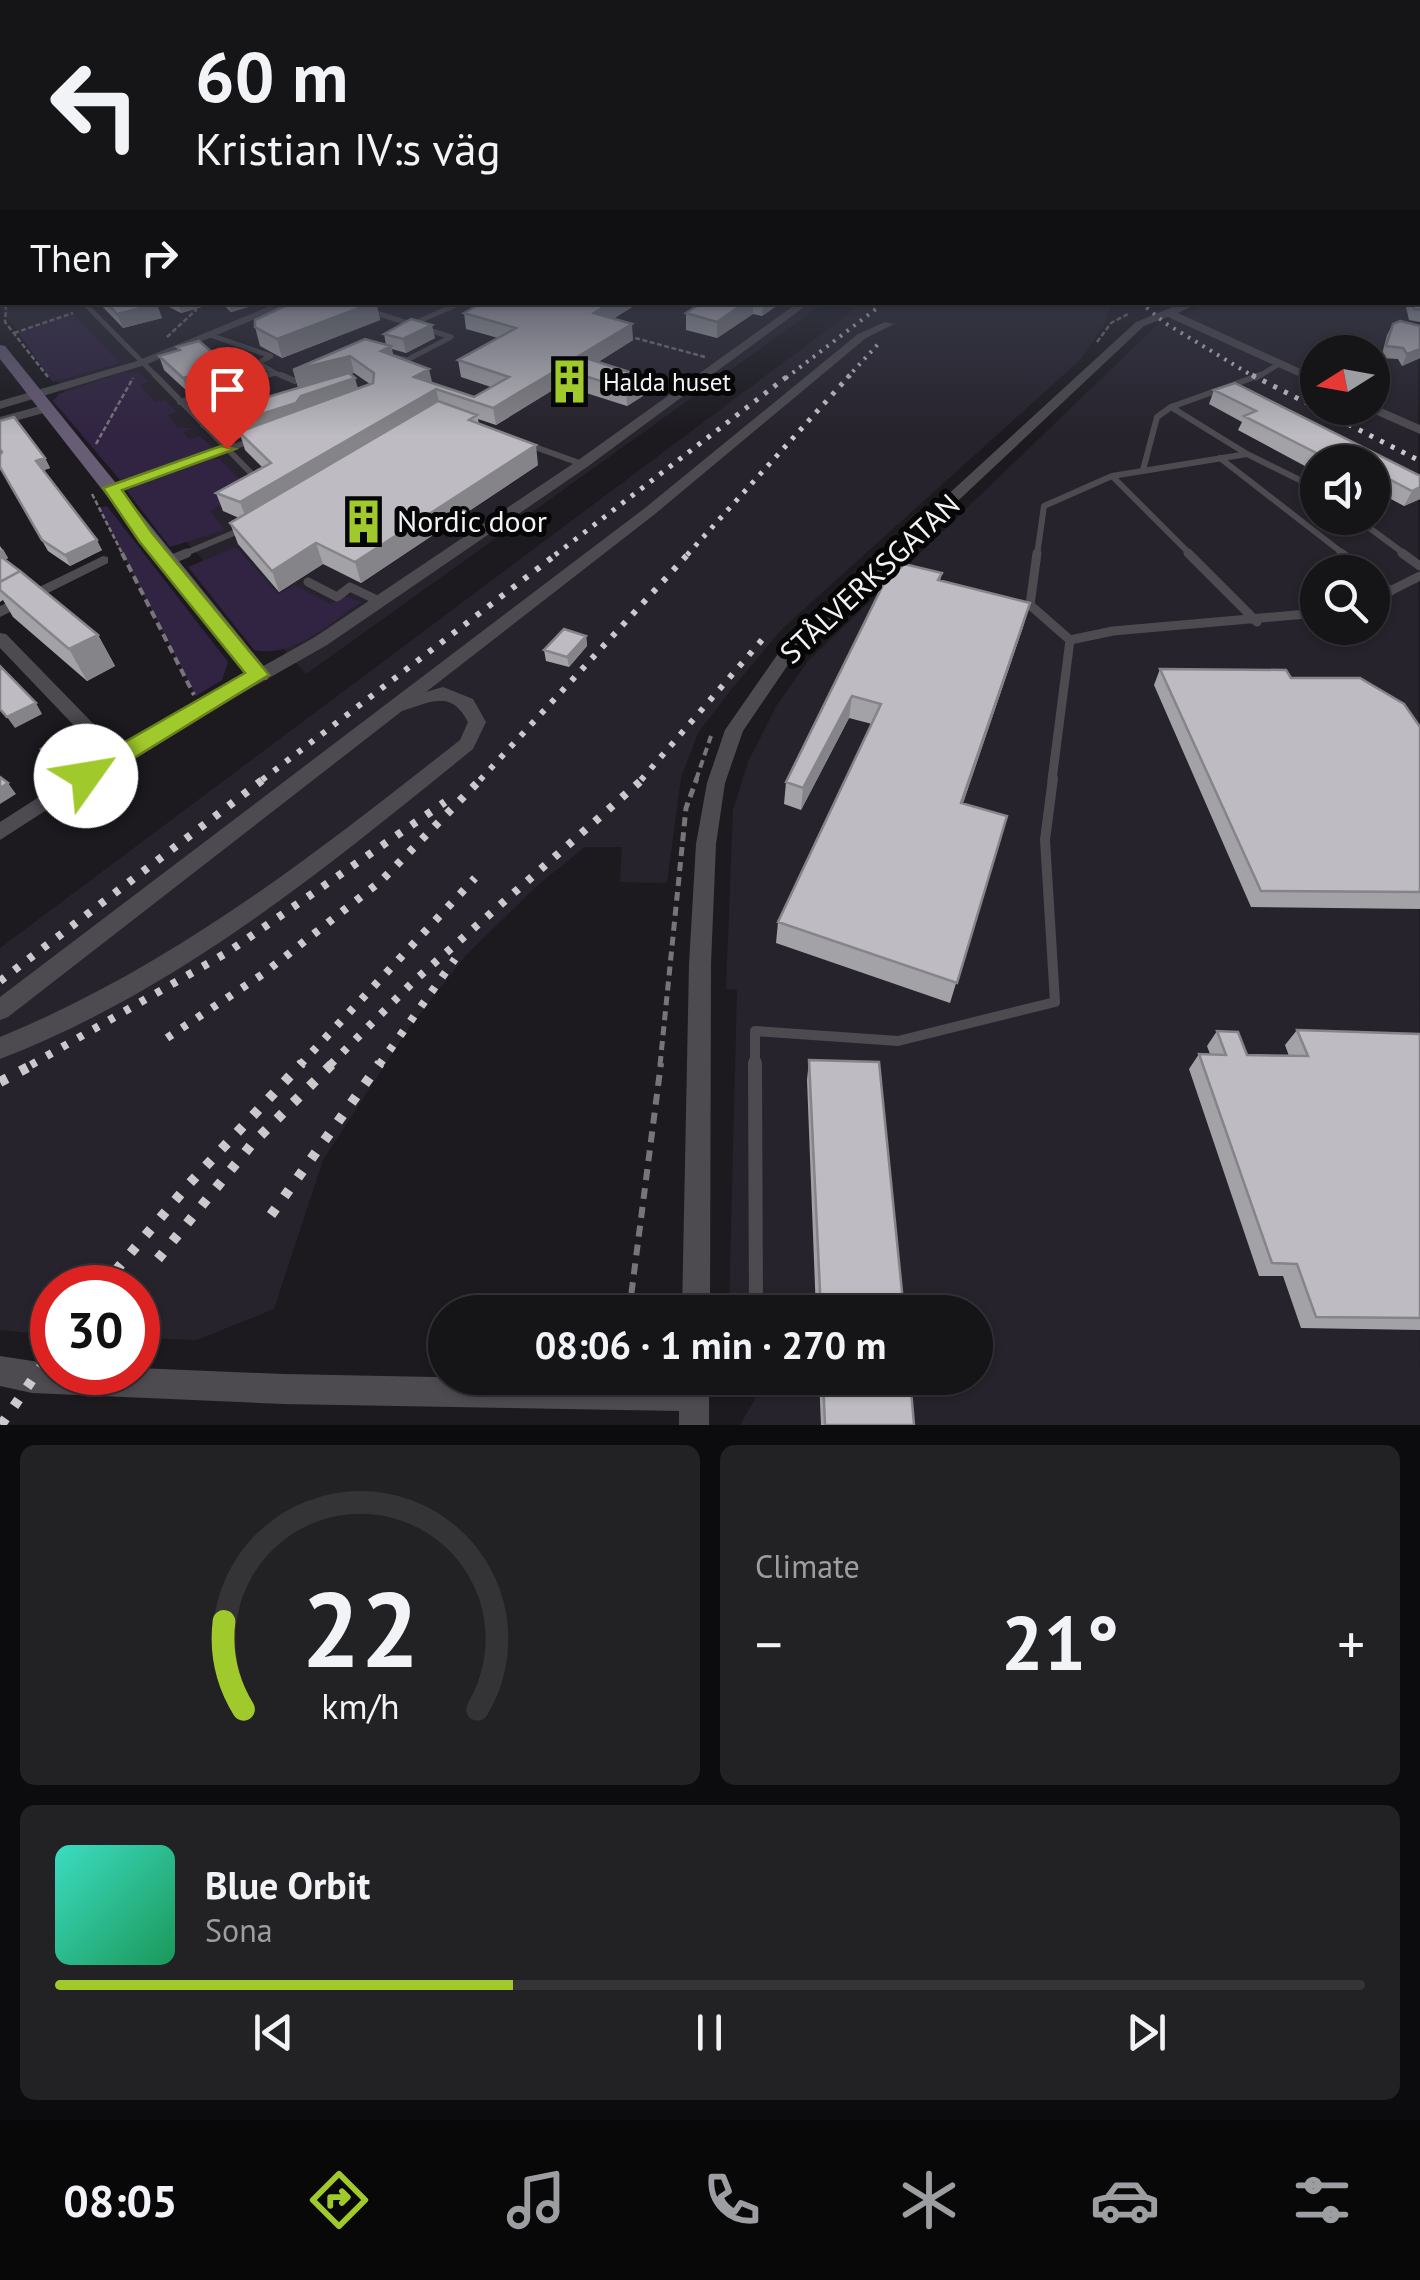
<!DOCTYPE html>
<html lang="en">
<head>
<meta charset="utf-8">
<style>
	body { margin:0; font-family:"PT Sans",sans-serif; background:#222124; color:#f1f3f6; height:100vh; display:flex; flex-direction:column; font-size:38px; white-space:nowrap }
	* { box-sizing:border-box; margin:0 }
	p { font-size:32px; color:#9d9ea1 }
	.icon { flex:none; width:55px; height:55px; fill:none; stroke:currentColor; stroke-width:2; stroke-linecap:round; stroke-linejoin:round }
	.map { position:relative; height:1425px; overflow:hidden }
	.panel { display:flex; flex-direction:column; gap:20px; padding:20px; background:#0c0b0d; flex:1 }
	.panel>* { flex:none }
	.banner { position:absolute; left:0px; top:0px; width:1420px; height:305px; box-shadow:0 2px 8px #0004,0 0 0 2px #343336; background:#151417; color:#f1f3f6; overflow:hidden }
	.needle { width:65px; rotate:259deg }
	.buttons { position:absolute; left:1300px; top:335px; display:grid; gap:20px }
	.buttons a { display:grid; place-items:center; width:90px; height:90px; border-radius:50%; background:#151417; box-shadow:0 2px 8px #0004,0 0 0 2px #343336; font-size:50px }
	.speed { position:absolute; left:30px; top:1265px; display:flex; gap:20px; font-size:50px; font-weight:700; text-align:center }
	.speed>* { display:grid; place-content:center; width:130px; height:130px; border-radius:50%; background:#151417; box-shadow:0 2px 8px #0004,0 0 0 2px #343336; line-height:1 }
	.speed .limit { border:15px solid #d22; background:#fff; color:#111 }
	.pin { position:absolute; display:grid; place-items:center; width:85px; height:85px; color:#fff; margin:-102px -42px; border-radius:50% 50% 50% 0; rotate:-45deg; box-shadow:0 0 10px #0007 }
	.pin .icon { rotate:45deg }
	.me { position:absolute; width:110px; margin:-55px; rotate:58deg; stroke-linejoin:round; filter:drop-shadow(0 0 8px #0008) }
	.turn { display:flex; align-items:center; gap:35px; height:210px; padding:0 30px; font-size:45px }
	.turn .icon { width:130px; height:130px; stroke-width:2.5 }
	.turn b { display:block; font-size:70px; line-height:85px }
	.then { display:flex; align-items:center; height:95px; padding:0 30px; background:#0003; gap:20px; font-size:38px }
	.big { font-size:75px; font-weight:800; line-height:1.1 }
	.panel .card { flex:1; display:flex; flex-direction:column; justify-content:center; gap:15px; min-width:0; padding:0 35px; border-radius:15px; background:#222124 }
	.panel .dial { align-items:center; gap:0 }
	.dial svg { height:260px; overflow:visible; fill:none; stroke:#343336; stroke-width:7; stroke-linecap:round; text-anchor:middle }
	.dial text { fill:#f1f3f6; stroke:none }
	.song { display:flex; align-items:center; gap:30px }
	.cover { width:120px; height:120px; border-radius:15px; background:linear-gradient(135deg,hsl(170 70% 55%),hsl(150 70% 35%)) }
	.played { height:10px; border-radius:5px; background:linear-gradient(90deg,#a0c92b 35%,#343336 35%) }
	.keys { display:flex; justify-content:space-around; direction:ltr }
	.heat { display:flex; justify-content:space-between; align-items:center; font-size:55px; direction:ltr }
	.panel .tiles { flex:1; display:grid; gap:20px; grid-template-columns:1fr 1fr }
	.card:last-child { grid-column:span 2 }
	.trip { position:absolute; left:428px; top:1295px; width:565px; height:100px; border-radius:50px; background:#151417; box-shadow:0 2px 8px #0004,0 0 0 2px #343336; font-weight:800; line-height:100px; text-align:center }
	.tabs { display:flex; height:160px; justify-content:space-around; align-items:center; background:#080809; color:#9d9ea1 }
	.tabs .icon { width:70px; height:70px }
	.tabs .selected { color:#a0c92b }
	.tabs b { font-size:45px; color:#f1f3f6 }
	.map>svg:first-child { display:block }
</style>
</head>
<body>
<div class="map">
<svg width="1420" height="1425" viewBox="0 0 1420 1425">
	<rect width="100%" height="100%" fill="#1c1a1f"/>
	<path fill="#27232d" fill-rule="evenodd" d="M0,237L2,302L824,303L306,674L142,493L0,308Z
		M1418,247L1420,1425H740L767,1378H975V1312H729L737,990L726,989L733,810L748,762L777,705L808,661L1158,324L1212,303L1418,302ZM1318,352H1372V408H1318ZM1318,462H1372V518H1318ZM1318,572H1372V628H1318Z
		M863,303H1111L1106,322L1080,360L783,628L734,686L698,733L681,778L667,883L620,882L622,847H585L538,885L466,955L409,1028L323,1160L274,1309L197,1340L138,1338V1288H52V1335L0,1330V948Z"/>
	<path fill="#312442" d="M73,314L120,363L53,382L18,333Z
		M124,372L140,373L148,382L140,385L155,402L165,400L177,412L168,415L178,428H193L183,432L189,439L200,436L213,449L120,480L53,401L59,394Z
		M212,459H220L249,489L210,511L225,530L170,547L126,490Z
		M107,506L228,662L222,680L196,696L99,508Z
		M236,547L279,594L295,585L331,604L344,596L361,602C328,624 295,658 254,650L188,567Z"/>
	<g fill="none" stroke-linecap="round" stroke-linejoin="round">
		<path stroke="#777579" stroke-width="2.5" stroke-dasharray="5 2.5" stroke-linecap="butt" d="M0,299L6,308L5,322L48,377
			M14,333L73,313
			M628,336L705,357
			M167,337L196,310L193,305
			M1097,342L1111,323L1130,313
			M96,444L133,378
			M92,494L123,555"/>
		<path stroke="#777579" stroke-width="4" stroke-dasharray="8 5" stroke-linecap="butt" d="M122,553L194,695
			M696,780L711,736"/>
		<path stroke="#777579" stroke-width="5" stroke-dasharray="9 6" stroke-linecap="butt" d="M660,1065L686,808L697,778"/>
		<path stroke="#777579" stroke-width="6" stroke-dasharray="11 8" stroke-linecap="butt" d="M629,1312L661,1063"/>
		<path stroke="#4d4b50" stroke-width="5" d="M83,302L158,378
			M370,311L451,337L407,360L387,355
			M410,325L456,305L448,302
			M213,336L271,356L258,363L275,373
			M259,378L275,373L287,378
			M301,378L305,376
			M1256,378L1279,364"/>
		<path stroke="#4d4b50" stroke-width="6" d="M155,375L250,472
			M281,375L295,381L305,376
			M230,387L267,375
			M180,402L206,394
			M203,425L232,417
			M524,443L582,464
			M1247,454L1318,489
			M1220,458L1345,555
			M1143,470L1157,417L1171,407
			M1112,476L1247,454L1171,407L1260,375
			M112,487L251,441
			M1356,518L1406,555
			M181,555L241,530
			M1037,555L1044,506L1112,476L1191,555"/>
		<path stroke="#4d4b50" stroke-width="9" d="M1037,553L1030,605L1070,640
			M1188,553L1257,622
			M1341,553L1366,572
			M1402,553L1420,566
			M168,561L187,553
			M1372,577L1391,591
			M308,582L337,597L350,587L379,601
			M1372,600L1420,576
			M1052,780L1070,640L1113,631L1318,613"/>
		<path stroke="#4d4b50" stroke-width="10" d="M755,1065V1031L898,1041L1055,1002L1045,840L1053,778"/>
		<path stroke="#4d4b50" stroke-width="14" d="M755,1063L756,1312
			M701,1392L715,1378"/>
		<path fill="#4d4b50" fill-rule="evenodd" d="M1418,240H1420V246H1418Z
			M0,247H2V253H0Z
			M280,302H295L145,365L0,409V401L137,361Z
			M799,302H811L587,467L327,645L121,762L0,840V822L103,756L0,648V633L6,634L117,748L315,637L577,461Z
			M1185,302H1201L1178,313L1318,377V385L1168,317L1144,326L796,653L743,731L725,783L716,844L711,964L710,1312H682L689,964L696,844L707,783L725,730L784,645L1136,322Z
			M885,322L894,324L866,338L655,514L426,692L443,687L473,699L486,722L473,749C326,868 179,990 0,1059V1037C173,966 314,855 460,740L468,722C451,689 431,702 402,711L8,1017L0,1020V997L645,508L858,334Z
			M47,404L53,408L51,411L0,425V417Z
			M1372,404L1420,425V434L1368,411L1366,408H1372Z
			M103,556L108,557V563L0,617V606Z
			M0,1356L52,1364V1372H138V1368L283,1374L680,1382L681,1378H709V1425H679V1411L283,1404L32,1393L0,1386Z"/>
		<path fill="#675d75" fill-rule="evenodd" d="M0,345L5,346L267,670L270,675L267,680H251L0,359Z"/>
		<path stroke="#cac9cc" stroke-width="4" stroke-dasharray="2.5 6" stroke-linecap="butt" d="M1140,302L1165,323L1256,378
			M786,378L885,302
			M847,378L879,343"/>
		<path stroke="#cac9cc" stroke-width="5" stroke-dasharray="4 8" stroke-linecap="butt" d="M1252,375L1420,461
			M555,555L789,375
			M687,555L850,375"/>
		<path stroke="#cac9cc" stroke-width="6" stroke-dasharray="5 10" stroke-linecap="butt" d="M262,780L558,553
			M480,780L689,553
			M641,780L768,633"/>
		<path stroke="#cac9cc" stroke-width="8" stroke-dasharray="6 12" stroke-linecap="butt" d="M0,981L265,778
			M167,1038L263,974L381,881L482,778
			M31,1065L228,952L445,802
			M300,1065L475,878
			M330,1065L414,981L644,778
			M379,1065L455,959"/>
		<path stroke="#cac9cc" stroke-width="10" stroke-dasharray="8 15" stroke-linecap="butt" d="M0,1082L36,1063
			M271,1215L380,1063
			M158,1259L252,1144L333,1063
			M101,1288L189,1184L302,1063
			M1,1425L52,1351"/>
	</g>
	<path fill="#a3a2a7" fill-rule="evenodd" d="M1420,258V322L1409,320L1406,307L1408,302H1418V260Z
		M98,302H155L162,318L123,328Z
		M159,302H219L181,313Z
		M220,302H254L255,305L231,312Z
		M376,302L380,320L282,358L260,346L255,327Z
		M472,302H640L613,319L633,340L598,362L646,394L627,406L561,385L496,425L478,419L479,424L538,465L361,583L323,564L279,592L238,544L230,523L239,518L223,511L216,493L263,468L245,450L241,437L236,439L223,426L218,413L210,416L198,404L193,391L188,392L164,370L159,356L178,350L177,347L227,365L231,377L247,389L251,402L318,382L298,387L293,370L386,345L384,334L435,338L406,353L392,349L393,356L432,383L474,397L491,387L461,377L458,360L498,338L466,329L464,313L479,305ZM354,373L370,384L358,389L350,374Z
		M703,302H782L762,316L753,314L717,338L686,330V313Z
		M1393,324L1420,326V358L1402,366L1398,359L1381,358L1387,335Z
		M1214,390L1420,476V499L1404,506L1372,489V462H1318V473L1238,430L1242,422L1209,404Z
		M0,421L45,458L50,468L44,470L102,550L70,566L48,551L0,467L2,453L0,450Z
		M0,546L8,558L4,560L98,635L115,666L87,681L13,617L3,600L0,602Z
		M942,573L940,581L1024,624L963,803L1007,816L950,1003L776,943L778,922L872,724L849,718L801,810L784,804L786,782Z
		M586,636L587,646L569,667L546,661L544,650Z
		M1160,669L1291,678L1420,727V909L1251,907L1154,685Z
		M1297,1030L1420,1034V1330L1301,1328L1283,1276H1259L1189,1069L1199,1054H1210L1207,1046L1217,1031L1247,1055L1289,1056L1285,1045Z
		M809,1060L904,1312H816L807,1080Z
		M819,1378H910L914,1425H821Z"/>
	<path fill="#858488" d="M178,302H219L181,313Z
		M228,302H254L255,305L231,312Z
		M376,302L380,320L282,358L277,339Z
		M612,302H640L595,329L594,313Z
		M746,302H753V314L717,338V322Z
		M763,302H782L762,316Z
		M157,304L162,318L123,328L117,314Z
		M632,324L633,340L581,373L579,356Z
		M432,325L435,338L406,353L403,339Z
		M391,346L395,363L381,351Z
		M1420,349V358L1402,366L1407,354Z
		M350,356L354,373L298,387L293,370Z
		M227,365L232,379L188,392L183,378Z
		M560,368L561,385L496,425L493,408Z
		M429,369L433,386L414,377Z
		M645,377L646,394L627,406L626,389Z
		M355,378L359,392L239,432L241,437L236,439L230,424L301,396Z
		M247,389L252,403L210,416L205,401Z
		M436,389L440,406L247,521L240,502Z
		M536,445L538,465L361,583L355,562Z
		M45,458L50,468L42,471L36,461Z
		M1420,487V499L1404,506L1412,491Z
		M97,540L102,550L70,566L65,555Z
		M316,543L323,564L279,592L272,571Z
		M3,549L8,558L0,562V550Z
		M1030,603L1024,624L956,824L961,803Z
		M98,635L115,666L87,681L69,649Z
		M586,636L587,646L569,667L567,657Z
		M852,696L849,718L801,810L803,788Z
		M36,703L42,714L15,728L7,717Z
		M78,749L81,754L58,767L55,762Z
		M8,783L16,794L0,804V788Z"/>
	<path fill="#bebcc2" stroke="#858488" stroke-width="2.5" d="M1420,281V310L1414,309L1413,302H1418V285Z
		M106,302H155L157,304L117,314Z
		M293,302H375L277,339L255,327V320Z
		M483,302H612L594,313L632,324L579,356L645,377L626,389L560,368L493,408L436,389L240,502L216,493L271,463L239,432L373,383L374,373L350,356L293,370L365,339L391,346L381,351L429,369L414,377L474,397L509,377L458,360L516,328L464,313Z
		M703,302H746L717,322L686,313Z
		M411,319L432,325L403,339L384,334Z
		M1400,321L1420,326V349L1407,354L1403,348L1386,346L1393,324Z
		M199,341L227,365L183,378L159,356L180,350L177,347Z
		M349,373L355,378L301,396L296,403L230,424L217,412Z
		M233,377L247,389L205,401L192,389Z
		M1235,383L1420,476V487L1412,491L1372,470V462H1334L1244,416L1256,411L1214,390Z
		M438,401L477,415L469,420L536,445L355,562L316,543L272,571L230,523Z
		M14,417L45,458L36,461L97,540L65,555L42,540L0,467V455L2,452L0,449V421Z
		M0,556L20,571L0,582Z
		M904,564L942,573L938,580L1030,603L961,803L1007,816L957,983L778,922L881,704L852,696L803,788L786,782L883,585Z
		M20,571L98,635L69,649L0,590V582Z
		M564,629L586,636L567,657L544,650Z
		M0,666L36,703L7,717L0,709Z
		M1160,669L1286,670L1291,678H1360L1404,704L1420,727V892L1261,891Z
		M64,736L78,749L55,762L41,749Z
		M0,777L8,783L0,788Z
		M1297,1030L1420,1034V1318L1316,1317L1297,1264L1272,1263L1199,1054L1226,1055L1217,1031L1238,1032L1247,1055L1308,1056Z
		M809,1060L879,1062L904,1312H821Z
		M823,1378H910L914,1425H825Z"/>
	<linearGradient id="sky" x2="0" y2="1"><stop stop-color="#0f0e11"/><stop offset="0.54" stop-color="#3a3e4d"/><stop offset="1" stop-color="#3a3e4d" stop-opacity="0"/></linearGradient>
	<rect width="1420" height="436" fill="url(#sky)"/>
	<path fill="#a0c92b" stroke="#68831c" stroke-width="2.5" d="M221,446L235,449L122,490L152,533L269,675L95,782H78L74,776L78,769L245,673L139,541L103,488Z"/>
	<defs>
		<symbol id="building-bare" viewBox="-9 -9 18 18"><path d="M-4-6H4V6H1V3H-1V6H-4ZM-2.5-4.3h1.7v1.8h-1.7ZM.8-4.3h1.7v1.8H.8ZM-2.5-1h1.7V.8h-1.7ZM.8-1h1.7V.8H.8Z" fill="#a0c92b" stroke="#060607" stroke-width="2.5" paint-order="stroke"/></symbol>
	</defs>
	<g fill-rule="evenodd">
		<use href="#building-bare" x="538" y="350" width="63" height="63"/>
		<use href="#building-bare" x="332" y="490" width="63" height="63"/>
	</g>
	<g text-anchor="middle" stroke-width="10" stroke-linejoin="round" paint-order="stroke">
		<g font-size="25" fill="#f3f2f5" stroke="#060607" text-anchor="start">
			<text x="603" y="391">Halda huset</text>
		</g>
		<g font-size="30" fill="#f3f2f5" stroke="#060607" text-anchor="start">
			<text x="397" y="532">Nordic door</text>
		</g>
		<g font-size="30" fill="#f3f2f5" stroke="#060607">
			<text transform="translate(870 579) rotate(-43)" y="10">STÅLVERKSGATAN</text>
		</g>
	</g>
</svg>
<div class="buttons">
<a><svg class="needle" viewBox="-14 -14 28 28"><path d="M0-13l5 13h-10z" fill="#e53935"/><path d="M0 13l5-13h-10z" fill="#9d9ea1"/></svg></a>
<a><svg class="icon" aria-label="sound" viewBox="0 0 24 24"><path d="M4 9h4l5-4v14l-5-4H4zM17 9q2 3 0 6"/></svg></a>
<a><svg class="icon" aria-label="search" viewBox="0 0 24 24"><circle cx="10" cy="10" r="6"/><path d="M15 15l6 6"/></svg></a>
</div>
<div class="speed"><div class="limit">30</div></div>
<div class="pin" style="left:227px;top:449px;background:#d93025"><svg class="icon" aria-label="arrive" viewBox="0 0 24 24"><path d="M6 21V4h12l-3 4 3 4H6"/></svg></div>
<svg class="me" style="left:86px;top:776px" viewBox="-20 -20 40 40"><circle r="19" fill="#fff"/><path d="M0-13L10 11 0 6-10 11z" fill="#a0c92b"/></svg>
<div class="trip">08:06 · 1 min · 270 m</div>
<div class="banner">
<div class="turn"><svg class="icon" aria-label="left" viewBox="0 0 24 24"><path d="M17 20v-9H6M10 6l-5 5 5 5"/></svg><div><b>60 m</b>Kristian IV:s väg</div></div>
<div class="then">Then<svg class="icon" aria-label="right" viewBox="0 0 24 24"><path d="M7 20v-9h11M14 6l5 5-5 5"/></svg></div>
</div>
</div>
<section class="panel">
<div class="tiles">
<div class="card dial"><svg viewBox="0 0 100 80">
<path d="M14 69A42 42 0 1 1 86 69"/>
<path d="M14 69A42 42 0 0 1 8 42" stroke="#a0c92b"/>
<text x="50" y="56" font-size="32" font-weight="700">22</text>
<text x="50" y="72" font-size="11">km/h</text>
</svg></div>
<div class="card"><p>Climate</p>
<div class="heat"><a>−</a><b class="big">21°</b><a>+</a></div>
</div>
<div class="card">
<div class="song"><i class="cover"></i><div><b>Blue Orbit</b><p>Sona</p></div></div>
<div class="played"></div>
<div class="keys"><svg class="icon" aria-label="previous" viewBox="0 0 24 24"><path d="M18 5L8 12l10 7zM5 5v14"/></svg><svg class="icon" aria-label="pause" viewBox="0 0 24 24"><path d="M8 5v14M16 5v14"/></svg><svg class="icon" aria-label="next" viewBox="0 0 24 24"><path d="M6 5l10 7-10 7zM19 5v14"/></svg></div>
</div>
</div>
</section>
<nav class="tabs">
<b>08:05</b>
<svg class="icon selected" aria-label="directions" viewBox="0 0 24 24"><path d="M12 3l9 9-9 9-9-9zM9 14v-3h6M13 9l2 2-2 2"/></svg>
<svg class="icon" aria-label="music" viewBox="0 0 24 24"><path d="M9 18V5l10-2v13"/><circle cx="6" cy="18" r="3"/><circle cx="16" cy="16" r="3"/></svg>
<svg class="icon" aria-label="phone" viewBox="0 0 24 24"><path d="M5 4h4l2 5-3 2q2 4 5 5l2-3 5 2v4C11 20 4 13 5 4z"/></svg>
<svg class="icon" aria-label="climate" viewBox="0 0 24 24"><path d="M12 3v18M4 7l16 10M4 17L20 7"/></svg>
<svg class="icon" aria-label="car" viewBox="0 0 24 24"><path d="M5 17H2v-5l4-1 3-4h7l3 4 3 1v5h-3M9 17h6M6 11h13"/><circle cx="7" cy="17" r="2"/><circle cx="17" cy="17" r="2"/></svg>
<svg class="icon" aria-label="filters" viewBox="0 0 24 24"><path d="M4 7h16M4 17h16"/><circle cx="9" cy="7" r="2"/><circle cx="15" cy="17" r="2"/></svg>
</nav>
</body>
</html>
